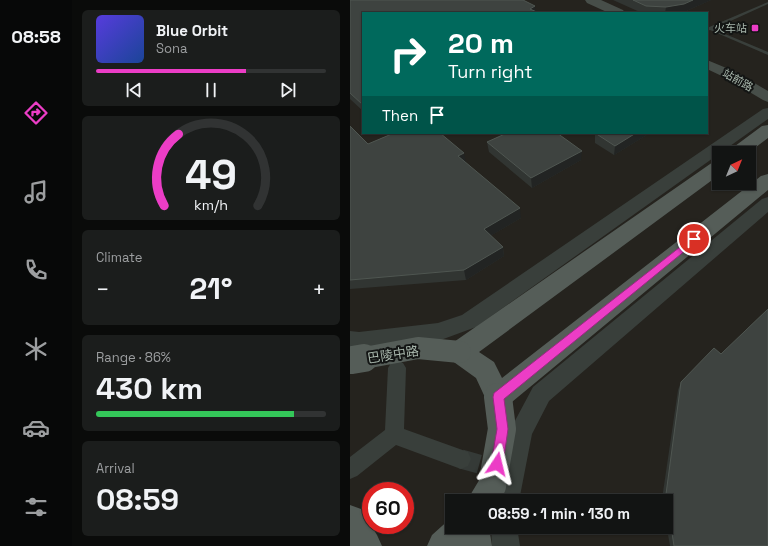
<!DOCTYPE html>
<html lang="en">
<head>
<meta charset="utf-8">
<style>
	body { margin:0; font-family:"Space Grotesk","Noto Sans SC",sans-serif; background:#1b1d1c; color:#f1f3f6; height:100vh; display:flex; flex-direction:column; font-size:15px; white-space:nowrap }
	* { box-sizing:border-box; margin:0 }
	p { font-size:13px; color:#9c9ea0 }
	.icon { flex:none; width:22px; height:22px; fill:none; stroke:currentColor; stroke-width:2; stroke-linecap:round; stroke-linejoin:round }
	.map { position:relative; flex:1; overflow:hidden }
	.sheet { display:flex; flex-direction:column; gap:10px; padding:10px; background:#0a0b0a; width:278px }
	.sheet>* { flex:none }
	.banner { position:absolute; left:12px; top:12px; width:346px; height:122px; border-radius:0px; box-shadow:0 1px 3px #0004,0 0 0 1px #313333; background:#00695c; color:#fff; overflow:hidden }
	.needle { width:26px; rotate:43deg }
	.tools { position:absolute; left:362px; top:146px; display:grid; gap:8px }
	.tools a { display:grid; place-items:center; width:44px; height:44px; border-radius:0px; background:#121413; box-shadow:0 1px 3px #0004,0 0 0 1px #313333; font-size:20px }
	.speed { position:absolute; left:12px; top:482px; display:flex; gap:8px; font-size:20px; font-weight:700; text-align:center }
	.speed>* { display:grid; place-content:center; width:52px; height:52px; border-radius:50%; background:#121413; box-shadow:0 1px 3px #0004,0 0 0 1px #313333; line-height:1 }
	.speed .limit { border:6px solid #d22; background:#fff; color:#111 }
	.pin { position:absolute; display:grid; place-items:center; width:34px; height:34px; color:#fff; margin:-17px; border:2px solid #fff; border-radius:50%; box-shadow:0 1px 4px #0007 }
	.me { position:absolute; width:44px; margin:-22px; rotate:10deg; stroke-linejoin:round; filter:drop-shadow(0 0 3px #0008) }
	.turn { display:flex; align-items:center; gap:14px; height:84px; padding:0 20px; font-size:18px }
	.turn .icon { width:52px; height:52px; stroke-width:2.5 }
	.turn b { display:block; font-size:28px; line-height:34px }
	.then { display:flex; align-items:center; height:38px; padding:0 20px; background:#0003; gap:8px; font-size:15px }
	.big { font-size:30px; font-weight:600; line-height:1.1 }
	.sheet .card { flex:1; display:flex; flex-direction:column; justify-content:center; gap:6px; min-width:0; padding:0 14px; border-radius:6px; background:#1b1d1c }
	.sheet .dial { align-items:center; gap:0 }
	.dial svg { height:104px; overflow:visible; fill:none; stroke:#313333; stroke-width:7; stroke-linecap:round; text-anchor:middle }
	.dial text { fill:#f1f3f6; stroke:none }
	.song { display:flex; align-items:center; gap:12px }
	.cover { width:48px; height:48px; border-radius:6px; background:linear-gradient(135deg,hsl(250 70% 55%),hsl(220 70% 35%)) }
	.played { height:4px; border-radius:2px; background:linear-gradient(90deg,#ec3dc6 65%,#313333 65%) }
	.keys { display:flex; justify-content:space-around; direction:ltr }
	.heat { display:flex; justify-content:space-between; align-items:center; font-size:22px; direction:ltr }
	.charge { height:6px; border-radius:3px; background:linear-gradient(90deg,#34c759 86%,#313333 0) }
	.trip { position:absolute; left:95px; top:494px; width:228px; height:40px; border-radius:0px; background:#121413; box-shadow:0 1px 3px #0004,0 0 0 1px #313333; font-weight:600; line-height:40px; text-align:center }
	main { display:flex; flex:1; min-height:0 }
	.tab-bar { display:flex; flex-direction:column; width:72px; justify-content:space-around; align-items:center; background:#070808; color:#9c9ea0 }
	.tab-bar .icon { width:28px; height:28px }
	.tab-bar .active { color:#ec3dc6 }
	.tab-bar b { font-size:18px; color:#f1f3f6 }
	.map>svg:first-child { display:block }
</style>
</head>
<body>
<main>
<nav class="tab-bar">
<b>08:58</b>
<svg class="icon active" aria-label="directions" viewBox="0 0 24 24"><path d="M12 3l9 9-9 9-9-9zM9 14v-3h6M13 9l2 2-2 2"/></svg>
<svg class="icon" aria-label="music" viewBox="0 0 24 24"><path d="M9 18V5l10-2v13"/><circle cx="6" cy="18" r="3"/><circle cx="16" cy="16" r="3"/></svg>
<svg class="icon" aria-label="phone" viewBox="0 0 24 24"><path d="M5 4h4l2 5-3 2q2 4 5 5l2-3 5 2v4C11 20 4 13 5 4z"/></svg>
<svg class="icon" aria-label="climate" viewBox="0 0 24 24"><path d="M12 3v18M4 7l16 10M4 17L20 7"/></svg>
<svg class="icon" aria-label="car" viewBox="0 0 24 24"><path d="M5 17H2v-5l4-1 3-4h7l3 4 3 1v5h-3M9 17h6M6 11h13"/><circle cx="7" cy="17" r="2"/><circle cx="17" cy="17" r="2"/></svg>
<svg class="icon" aria-label="filters" viewBox="0 0 24 24"><path d="M4 7h16M4 17h16"/><circle cx="9" cy="7" r="2"/><circle cx="15" cy="17" r="2"/></svg>
</nav>
<section class="sheet">
<div class="card">
<div class="song"><i class="cover"></i><div><b>Blue Orbit</b><p>Sona</p></div></div>
<div class="played"></div>
<div class="keys"><svg class="icon" aria-label="previous" viewBox="0 0 24 24"><path d="M18 5L8 12l10 7zM5 5v14"/></svg><svg class="icon" aria-label="pause" viewBox="0 0 24 24"><path d="M8 5v14M16 5v14"/></svg><svg class="icon" aria-label="next" viewBox="0 0 24 24"><path d="M6 5l10 7-10 7zM19 5v14"/></svg></div>
</div>
<div class="card dial"><svg viewBox="0 0 100 80">
<path d="M14 69A42 42 0 1 1 86 69"/>
<path d="M14 69A42 42 0 0 1 25 14" stroke="#ec3dc6"/>
<text x="50" y="56" font-size="32" font-weight="700">49</text>
<text x="50" y="72" font-size="11">km/h</text>
</svg></div>
<div class="card"><p>Climate</p>
<div class="heat"><a>−</a><b class="big">21°</b><a>+</a></div>
</div>
<div class="card"><p>Range · 86%</p><b class="big">430 km</b><div class="charge"></div></div>
<div class="card"><p>Arrival</p><b class="big">08:59</b></div>
</section>
<div class="map">
<svg width="418" height="546" viewBox="0 0 418 546">
	<rect width="100%" height="100%" fill="#181a19"/>
	<path fill="#25231e" fill-rule="evenodd" d="M0,0H418V546H0ZM13,13H357V133H13ZM369,153H399V183H369ZM21,491H55V525H21ZM102,501H316V527H102Z"/>
	<g fill="none" stroke-linecap="round" stroke-linejoin="round">
		<path stroke="#353a37" stroke-width="19" stroke-dasharray="19 10" stroke-linecap="butt" d="M111,459L151,470"/>
		<path fill="#393f3b" fill-rule="evenodd" d="M418,2V4L363,29L418,52V55L360,30L357,31V28Z"/>
		<path fill="#393f3b" fill-rule="evenodd" d="M47,360L53,363L56,368L54,429L118,452L121,459L118,466L111,469L46,445L7,476L0,479V457L35,430L38,368L41,363Z"/>
		<path fill="#393f3b" fill-rule="evenodd" d="M418,108V119L126,327L88,341L9,350L0,349V331L9,332L88,323L112,315L413,109Z
			M418,197V212L199,401L182,434L169,501H143L159,432L183,387L412,199Z
			M141,527H167L170,546H142Z"/>
		<path fill="#474e49" fill-rule="evenodd" d="M235,0H251L273,10L275,13H259L237,3Z
			M357,60L386,72L418,91V102L413,100L376,78L357,69Z"/>
		<path fill="#555d58" fill-rule="evenodd" d="M418,125V138L398,153H378L381,149L412,126Z
			M369,160V175L129,352L144,362L152,378L411,176L418,174V190L157,406L148,409L139,406L126,378L101,360L98,352L101,344L363,162Z
			M0,505L11,509L27,535L32,546H0Z
			M102,517V527H139L142,546H77L82,535Z"/>
		<path stroke="#555d58" stroke-width="22" d="M9,359L68,348L110,352"/>
		<path stroke="#555d58" stroke-width="28" d="M2,360L14,358
			M133,501L142,486L152,429L148,397"/>
	</g>
	<path fill="#313532" d="M0,0L185,6V11L13,13V111L0,99Z
		M263,0H361L332,13H292Z
		M0,126L18,144L39,135L37,133H90L116,163L171,218L140,236L153,247L154,256L116,280L0,289Z
		M153,133H207L231,160L182,188L139,152L137,142L155,134Z
		M245,133H300L264,155L245,143Z
		M371,354L418,546H320L316,523V501H313L312,499L328,390L331,382Z"/>
	<path fill="#222423" d="M343,0H361L332,13H315L316,7Z
		M185,6L186,13L180,9Z
		M286,133H300L264,155L265,146Z
		M232,151L231,160L182,188L181,178Z
		M114,153L116,163L108,156Z
		M170,208L171,218L135,239L134,229Z
		M153,247L154,256L116,280L114,270Z"/>
	<path fill="#3e4340" stroke="#4f5651" d="M0,0H173L185,6L180,9L189,13H13V105L0,93Z
		M283,0H343L334,4L316,7L296,6Z
		M0,126L18,144L44,133H90L114,153L108,156L170,208L134,229L153,247L114,270L0,280Z
		M157,133H207L232,151L181,178L137,142Z
		M245,133H286L265,146Z
		M418,309V546H324L316,494L331,382L364,348L371,354Z"/>
	<path fill="#ec3dc6" stroke="#992881" d="M344,236L349,239L347,241L154,399L158,429L153,464L151,468L147,470L142,468L141,464L147,429L143,397L144,393Z"/>
	<rect fill="#ec3dc6" stroke="#131514" stroke-width="1.5" x="401" y="24" width="8" height="8" rx="2"/>
	<g text-anchor="middle" stroke-width="4" stroke-linejoin="round" paint-order="stroke">
		<g font-size="11" fill="#aab9ae" stroke="#131514" text-anchor="end">
			<text x="397" y="32">火车站</text>
		</g>
		<g font-size="11" fill="#aab9ae" stroke="#131514">
			<text transform="translate(388 80) rotate(29)" y="4">站前路</text>
		</g>
		<g font-size="13" fill="#aab9ae" stroke="#131514">
			<text transform="translate(43 354) rotate(-9)" y="5">巴陵中路</text>
		</g>
	</g>
</svg>
<div class="tools">
<a><svg class="needle" viewBox="-14 -14 28 28"><path d="M0-13l5 13h-10z" fill="#e53935"/><path d="M0 13l5-13h-10z" fill="#9c9ea0"/></svg></a>
</div>
<div class="speed"><div class="limit">60</div></div>
<div class="pin" style="left:344px;top:239px;background:#d93025"><svg class="icon" aria-label="arrive" viewBox="0 0 24 24"><path d="M6 21V4h12l-3 4 3 4H6"/></svg></div>
<svg class="me" style="left:147px;top:464px" viewBox="-20 -20 40 40"><path d="M0-17L14 15 0 8-14 15z" fill="#ec3dc6" stroke="#fff" stroke-width="4"/></svg>
<div class="trip">08:59 · 1 min · 130 m</div>
<div class="banner">
<div class="turn"><svg class="icon" aria-label="right" viewBox="0 0 24 24"><path d="M7 20v-9h11M14 6l5 5-5 5"/></svg><div><b>20 m</b>Turn right</div></div>
<div class="then">Then<svg class="icon" aria-label="arrive" viewBox="0 0 24 24"><path d="M6 21V4h12l-3 4 3 4H6"/></svg></div>
</div>
</div>
</main>
</body>
</html>
